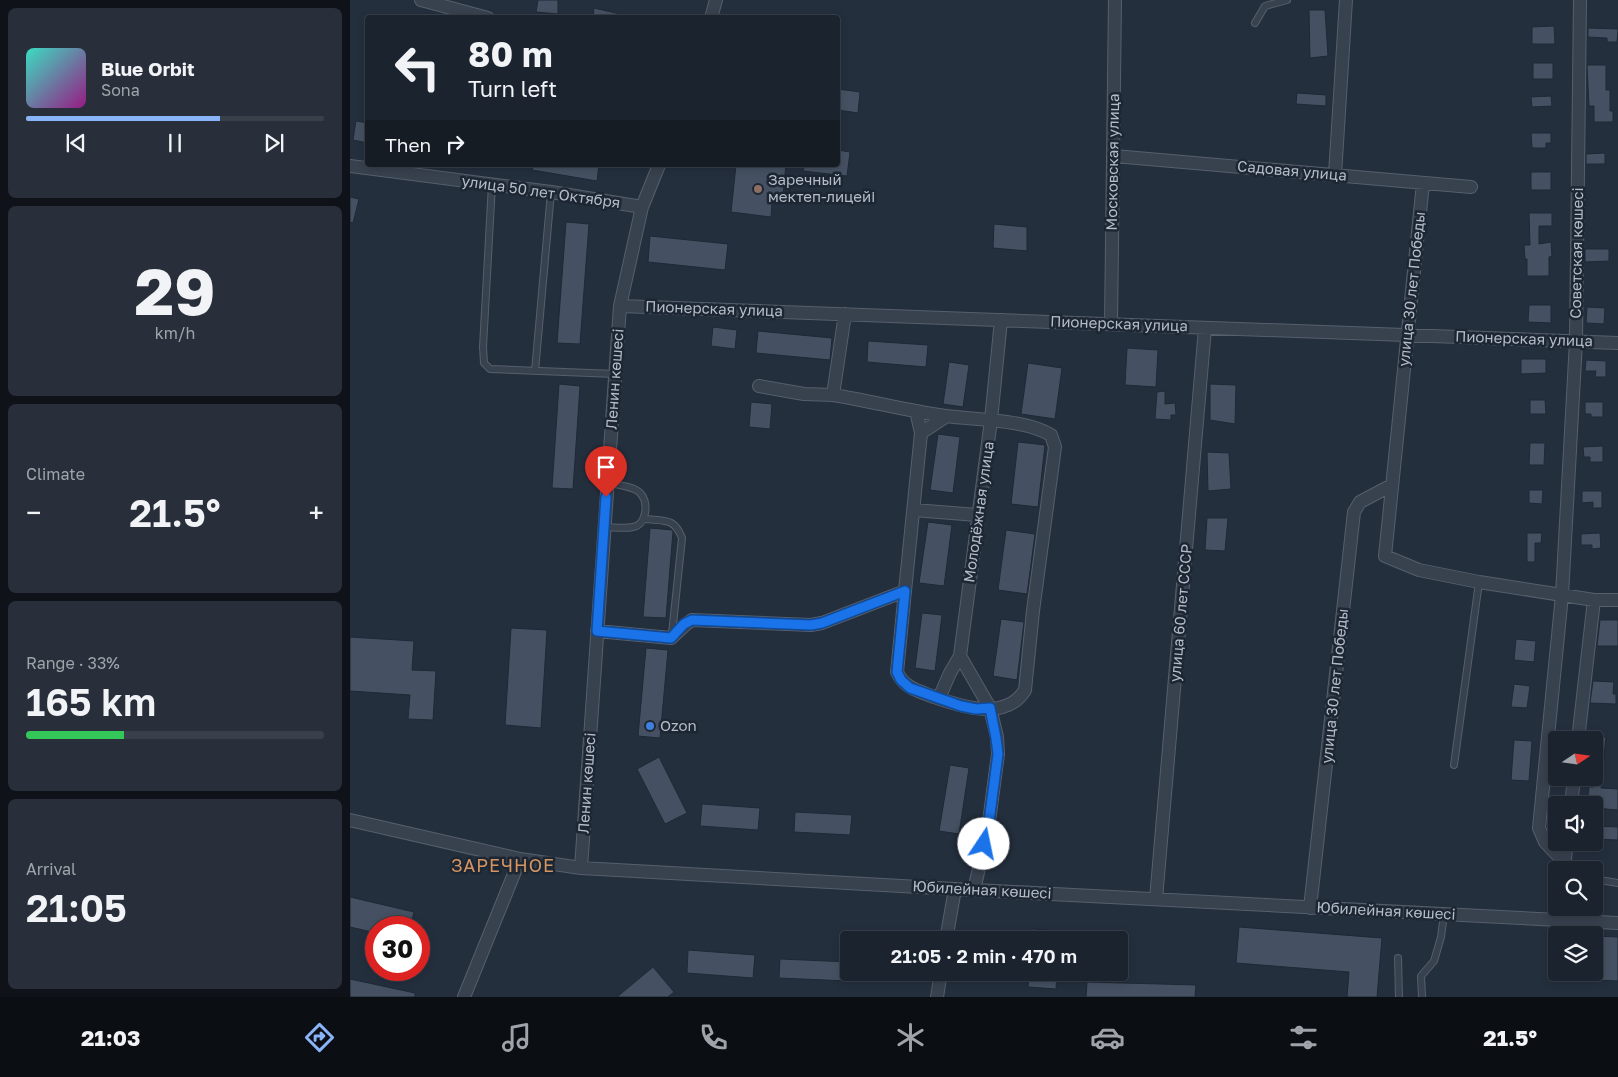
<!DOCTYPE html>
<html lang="en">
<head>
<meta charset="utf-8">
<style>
	body { margin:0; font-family:"Golos Text",sans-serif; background:#282f3a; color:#f1f3f6; height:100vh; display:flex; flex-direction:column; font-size:19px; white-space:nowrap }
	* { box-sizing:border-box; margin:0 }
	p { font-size:16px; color:#a0a4aa }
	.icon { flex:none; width:28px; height:28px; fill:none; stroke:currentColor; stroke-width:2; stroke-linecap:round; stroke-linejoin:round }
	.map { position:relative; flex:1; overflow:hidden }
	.side { display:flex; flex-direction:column; gap:8px; padding:8px; background:#0f1319; width:350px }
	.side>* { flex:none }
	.banner { position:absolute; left:15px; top:15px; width:475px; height:152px; border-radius:5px; box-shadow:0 2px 8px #0003,0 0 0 1px #39404a; background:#1b232e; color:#f1f3f6; overflow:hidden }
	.needle { width:32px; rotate:77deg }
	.tools { position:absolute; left:1198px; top:731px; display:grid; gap:10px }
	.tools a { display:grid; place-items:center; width:55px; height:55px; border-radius:5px; background:#1b232e; box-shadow:0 2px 8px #0003,0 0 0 1px #39404a; font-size:25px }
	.speed { position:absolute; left:15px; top:916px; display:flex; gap:10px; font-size:25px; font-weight:700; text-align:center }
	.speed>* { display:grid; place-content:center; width:65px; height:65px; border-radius:50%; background:#1b232e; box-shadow:0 2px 8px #0003,0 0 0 1px #39404a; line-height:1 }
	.speed .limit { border:8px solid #d22; background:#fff; color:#111 }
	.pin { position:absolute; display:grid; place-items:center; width:42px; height:42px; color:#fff; margin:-51px -21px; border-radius:50% 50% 50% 0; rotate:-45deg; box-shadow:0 0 5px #0007 }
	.pin .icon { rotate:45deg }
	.me { position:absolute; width:55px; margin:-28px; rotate:11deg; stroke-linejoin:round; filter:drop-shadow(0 0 4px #0008) }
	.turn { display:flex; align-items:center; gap:18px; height:105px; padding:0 20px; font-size:22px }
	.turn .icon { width:65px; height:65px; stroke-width:2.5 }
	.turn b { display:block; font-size:35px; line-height:42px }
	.then { display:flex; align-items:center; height:48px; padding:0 20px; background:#0003; gap:10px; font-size:19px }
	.big { font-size:38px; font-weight:600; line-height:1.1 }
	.side .card { flex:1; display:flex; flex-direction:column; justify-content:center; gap:8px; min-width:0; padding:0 18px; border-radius:8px; background:#282f3a }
	.side .dial { align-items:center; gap:0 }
	.dial b { font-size:65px; line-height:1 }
	.song { display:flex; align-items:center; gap:15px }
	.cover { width:60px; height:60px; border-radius:8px; background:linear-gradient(135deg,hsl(170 70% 55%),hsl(310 70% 35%)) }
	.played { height:5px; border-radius:2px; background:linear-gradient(90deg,#8ab4f8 65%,#39404a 65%) }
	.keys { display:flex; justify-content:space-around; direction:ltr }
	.heat { display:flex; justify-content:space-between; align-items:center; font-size:28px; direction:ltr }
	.charge { height:8px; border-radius:4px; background:linear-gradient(90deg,#34c759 33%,#39404a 0) }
	.trip { position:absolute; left:490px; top:931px; width:288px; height:50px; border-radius:5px; background:#1b232e; box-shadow:0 2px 8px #0003,0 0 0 1px #39404a; font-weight:600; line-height:50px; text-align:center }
	.tab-bar { display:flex; height:80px; justify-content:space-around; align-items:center; background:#0b0e12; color:#a0a4aa }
	.tab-bar .icon { width:35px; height:35px }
	.tab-bar .selected { color:#8ab4f8 }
	.tab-bar b { font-size:22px; color:#f1f3f6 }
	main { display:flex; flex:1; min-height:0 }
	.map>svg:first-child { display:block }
</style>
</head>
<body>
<main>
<section class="side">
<div class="card">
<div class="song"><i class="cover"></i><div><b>Blue Orbit</b><p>Sona</p></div></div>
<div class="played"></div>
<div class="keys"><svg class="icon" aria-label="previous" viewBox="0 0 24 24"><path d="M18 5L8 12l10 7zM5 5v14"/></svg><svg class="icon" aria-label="pause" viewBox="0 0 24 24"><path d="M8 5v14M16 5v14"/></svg><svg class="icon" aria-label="next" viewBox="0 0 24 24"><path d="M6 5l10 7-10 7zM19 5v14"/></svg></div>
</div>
<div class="card dial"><b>29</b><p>km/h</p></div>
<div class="card"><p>Climate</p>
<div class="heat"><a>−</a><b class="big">21.5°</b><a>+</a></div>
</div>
<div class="card"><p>Range · 33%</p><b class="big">165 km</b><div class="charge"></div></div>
<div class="card"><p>Arrival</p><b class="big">21:05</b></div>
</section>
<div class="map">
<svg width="1268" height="997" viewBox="0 0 1268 997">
	<rect width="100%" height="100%" fill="#242f3e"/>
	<path fill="#455162" stroke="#1f2835" d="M188,0H208V14L186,12Z
		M244,8L270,14L269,18H243Z
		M959,10H975L978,56L960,58Z
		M1204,26L1205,44H1182V27Z
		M1238,28L1268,29L1267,42H1257V38L1238,37Z
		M1183,63H1203V79H1183Z
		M1237,65H1256V90H1260V111H1263V122H1244V106H1239Z
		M488,89L510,92L508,113L488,110Z
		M947,93L976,95V106L946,104Z
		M1201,96L1202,106L1182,107L1181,97Z
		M6,121L18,123V143L3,140Z
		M1181,133H1201V143H1196V148H1182Z
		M488,150L500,152L497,176L453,171L454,165H488Z
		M1255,153V164H1236V154Z
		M183,165H249L247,181L182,170Z
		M386,165H436L432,203L422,202L421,217L381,212Z
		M1181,172H1201V190H1181Z
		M0,197L9,199L3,223L0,222Z
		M1179,213H1202V226H1189V244L1201,242L1202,256L1199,257V276H1177V259H1175L1174,245H1180Z
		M216,222L239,224L230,344L207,343Z
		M644,224L677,227V251L643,248Z
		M300,236L378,244L375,270L298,262Z
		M1235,249H1259V261L1235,262Z
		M1179,305H1201V323L1178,322Z
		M1237,307L1255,308L1254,324L1236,323Z
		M363,327L387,330L385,349L361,346Z
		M408,331L482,338L480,360L406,353Z
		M518,341L578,345L576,367L517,362Z
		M777,348L808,350L806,387L775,385Z
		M1171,359H1196V373L1171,374Z
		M1236,360L1256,361V377H1245L1246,371H1235Z
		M599,362L619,365L613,407L593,404Z
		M678,363L712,368L705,419L671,414Z
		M209,384L230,386L223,489L202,488Z
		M860,384L886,385L885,424L860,420Z
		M815,391V404L825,403L826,415H821V420L805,419L807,392Z
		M1180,400H1195L1196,414H1180Z
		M401,402L422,404L420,429L399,427Z
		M1235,402H1253V417H1241V414H1235Z
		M588,434L610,437L603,493L580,490Z
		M668,442L695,445L688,507L661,504Z
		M1180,443H1195L1194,465H1179Z
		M1253,446V462H1240V457H1234L1233,447Z
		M857,452L879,453L881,489L858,491Z
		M1179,490H1193L1192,504L1179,503Z
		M1232,491H1252V508H1243V502L1232,503Z
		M857,518H878L875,551L855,550Z
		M578,522L602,525L594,586L569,583Z
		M300,528L322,530L323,531L316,618L293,617Z
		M656,530L685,534L677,594L648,590Z
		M1177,533H1192L1191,543H1185V562H1177Z
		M1250,533L1251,548L1242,549V545H1231V534Z
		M572,613L592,615L585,671L565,668Z
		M651,619L674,622L667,680L643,676Z
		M1250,620H1268V646H1247Z
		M161,628L197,630L191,728L155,725Z
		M0,637L64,641L62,670L86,671L83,720L58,719L60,695L0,691Z
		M1166,639L1186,641L1184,662L1164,660Z
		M296,648L318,650L310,738L288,736Z
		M1243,681L1264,682L1263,694H1266V704L1240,703Z
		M1164,684L1180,686L1177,708L1161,707Z
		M1244,736L1256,737L1251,788L1268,789V810L1244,808V805H1237L1239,787H1244Z
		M1164,740L1182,741L1179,781L1161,780Z
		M309,757L337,813L315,824L287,769Z
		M600,765L619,768L609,834L589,831Z
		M352,804L410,808L408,830L350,826Z
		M445,812L502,815L500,835L444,832Z
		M1244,826L1268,827V840L1244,839Z
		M0,897L64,912L60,928H26V933L0,927Z
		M889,927L1032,938L1027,997H997L999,972L886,963Z
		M682,929L710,931L709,940H682Z
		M1244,936L1268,937V981L1244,980Z
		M338,950L405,955L403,978L337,973Z
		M430,959L499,962L498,981L429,978Z
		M303,967L324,992L318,997H267Z
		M679,972H707L706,989L678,987Z
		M0,979L65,993V997H0Z
		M737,982L846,985L845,997H736Z"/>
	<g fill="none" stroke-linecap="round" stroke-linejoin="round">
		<defs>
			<path id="service" d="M905,23L915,6L937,0
				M142,184L133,347L134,363L140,369L265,374
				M185,371L201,192
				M294,519C314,521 324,517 332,538L322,634
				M255,527C263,527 274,529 283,527C296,525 299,504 291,494C285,486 267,485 257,483
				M1104,765L1129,582
				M1244,879L1268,883
				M1048,958L1049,997
				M1072,997L1071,976L1084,961L1091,937L1094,914"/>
			<path id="minor" d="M71,0L138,18
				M361,18L366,0
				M764,156L1121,187
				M0,166L201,192L292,207
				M985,175L996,0
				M1073,183L1035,556L1069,570L1129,582L1244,600H1268
				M270,306L1268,343
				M495,314L483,395C521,401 558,411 596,416C627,420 674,419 701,435L705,447L683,611L675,690C656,721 612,707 584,697C569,691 554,688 547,672L555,591
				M761,324L765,0
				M409,386L454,394L483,395
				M571,433L597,416
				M564,510L627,515
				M247,631L321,638L335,625L342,620L461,625L472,623L555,591L571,433L566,411
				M610,656L640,708L647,737L648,754L638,829L624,890
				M589,698L600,673L610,656L641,420L651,320
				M1228,740L1244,600
				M1221,805L1224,778
				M0,820L170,859L231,868L605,889L1268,923
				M1214,862L1195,842L1189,828L1212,595L1226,341L1230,0
				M1214,867L1217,842
				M231,868L270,306L292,207L309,165
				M806,899L855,328
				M960,908L1004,512L1010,502L1042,485
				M596,940L605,889
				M114,997L170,859
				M587,997L591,972"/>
		</defs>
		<use href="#service" stroke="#565f6c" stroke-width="8"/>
		<use href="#minor" stroke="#565f6c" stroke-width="14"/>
		<use href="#service" stroke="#38414e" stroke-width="6"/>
		<use href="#minor" stroke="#38414e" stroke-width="12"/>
	</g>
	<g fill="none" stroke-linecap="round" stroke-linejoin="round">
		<defs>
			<path id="route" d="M256,497L247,631L321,638L334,624L342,620L461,625L472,623L555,591L547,672L551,680L560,688L611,706L626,709L640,708L646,738L648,754L638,829L634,844"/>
		</defs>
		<use href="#route" stroke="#114b97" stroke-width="12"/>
		<use href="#route" stroke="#1a73e8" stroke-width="9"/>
	</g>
	<circle fill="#8d6e63" stroke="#1d2633" stroke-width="2" cx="408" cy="189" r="5"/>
	<circle fill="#3f7fe0" stroke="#1d2633" stroke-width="2" cx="300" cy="726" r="5"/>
	<g text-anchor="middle" stroke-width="5" stroke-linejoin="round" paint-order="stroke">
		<g font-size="15" fill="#b4bcc9" stroke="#1d2633">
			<text transform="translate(763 162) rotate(-89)" y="5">Московская улица</text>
			<text transform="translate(942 171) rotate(5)" y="5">Садовая улица</text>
			<text transform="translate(191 192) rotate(8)" y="5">улица 50 лет Октября</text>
			<text transform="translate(1227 253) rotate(-89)" y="5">Советская көшесі</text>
			<text transform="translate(1062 289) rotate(-84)" y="5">улица 30 лет Победы</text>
			<text transform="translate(364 309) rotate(2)" y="5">Пионерская улица</text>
			<text transform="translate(769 324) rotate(2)" y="5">Пионерская улица</text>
			<text transform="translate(1174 339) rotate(2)" y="5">Пионерская улица</text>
			<text transform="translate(265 379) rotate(-86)" y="5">Ленин көшесі</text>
			<text transform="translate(629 512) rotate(-82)" y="5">Молодёжная улица</text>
			<text transform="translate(831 613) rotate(-85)" y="5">улица 60 лет СССР</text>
			<text transform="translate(985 686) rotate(-84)" y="5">улица 30 лет Победы</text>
			<text transform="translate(237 783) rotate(-86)" y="5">Ленин көшесі</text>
			<text transform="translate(632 890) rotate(3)" y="5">Юбилейная көшесі</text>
			<text transform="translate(1036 911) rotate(3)" y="5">Юбилейная көшесі</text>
		</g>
		<g font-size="15" fill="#b4bcc9" stroke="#1d2633" text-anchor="start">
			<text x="418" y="185">Заречный<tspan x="418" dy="17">мектеп-лицейі</tspan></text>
			<text x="310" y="731">Ozon</text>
		</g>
		<g font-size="18" letter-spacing="1" fill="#d59563" stroke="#1d2633">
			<text x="153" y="872">ЗАРЕЧНОЕ</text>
		</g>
	</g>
</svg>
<div class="tools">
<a><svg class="needle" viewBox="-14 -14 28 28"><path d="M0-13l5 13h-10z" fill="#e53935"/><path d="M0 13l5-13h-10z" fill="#a0a4aa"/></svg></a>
<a><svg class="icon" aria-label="sound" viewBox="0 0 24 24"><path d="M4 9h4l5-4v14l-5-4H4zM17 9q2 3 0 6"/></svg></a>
<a><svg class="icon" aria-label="search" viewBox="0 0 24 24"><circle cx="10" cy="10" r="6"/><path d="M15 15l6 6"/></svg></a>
<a><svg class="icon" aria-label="layers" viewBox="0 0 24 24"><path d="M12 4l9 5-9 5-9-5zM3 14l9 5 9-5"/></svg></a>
</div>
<div class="speed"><div class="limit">30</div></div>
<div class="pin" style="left:256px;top:497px;background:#d93025"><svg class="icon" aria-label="arrive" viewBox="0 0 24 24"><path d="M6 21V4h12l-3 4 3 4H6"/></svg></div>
<svg class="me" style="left:634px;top:844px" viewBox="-20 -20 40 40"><circle r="19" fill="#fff"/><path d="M0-13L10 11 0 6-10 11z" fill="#1a73e8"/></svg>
<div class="trip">21:05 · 2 min · 470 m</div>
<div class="banner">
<div class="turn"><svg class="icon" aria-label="left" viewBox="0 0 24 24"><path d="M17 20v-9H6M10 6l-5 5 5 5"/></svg><div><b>80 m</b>Turn left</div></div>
<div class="then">Then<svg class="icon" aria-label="right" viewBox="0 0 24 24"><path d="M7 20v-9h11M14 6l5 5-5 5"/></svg></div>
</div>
</div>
</main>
<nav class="tab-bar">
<b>21:03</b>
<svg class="icon selected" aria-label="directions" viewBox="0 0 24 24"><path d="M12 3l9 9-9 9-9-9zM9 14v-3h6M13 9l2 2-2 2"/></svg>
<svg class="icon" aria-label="music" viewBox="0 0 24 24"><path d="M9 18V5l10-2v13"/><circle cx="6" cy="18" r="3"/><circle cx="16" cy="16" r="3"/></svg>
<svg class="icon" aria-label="phone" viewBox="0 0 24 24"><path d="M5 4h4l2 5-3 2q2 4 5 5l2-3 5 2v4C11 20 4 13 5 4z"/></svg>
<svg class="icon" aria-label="climate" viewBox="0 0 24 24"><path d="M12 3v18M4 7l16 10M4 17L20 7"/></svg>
<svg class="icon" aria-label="car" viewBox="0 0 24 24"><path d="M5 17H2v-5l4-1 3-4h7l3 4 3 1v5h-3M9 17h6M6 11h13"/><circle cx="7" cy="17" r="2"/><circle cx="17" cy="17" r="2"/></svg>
<svg class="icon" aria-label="filters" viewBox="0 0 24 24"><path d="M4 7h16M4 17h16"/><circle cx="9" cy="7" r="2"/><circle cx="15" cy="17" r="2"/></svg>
<b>21.5°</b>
</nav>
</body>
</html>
